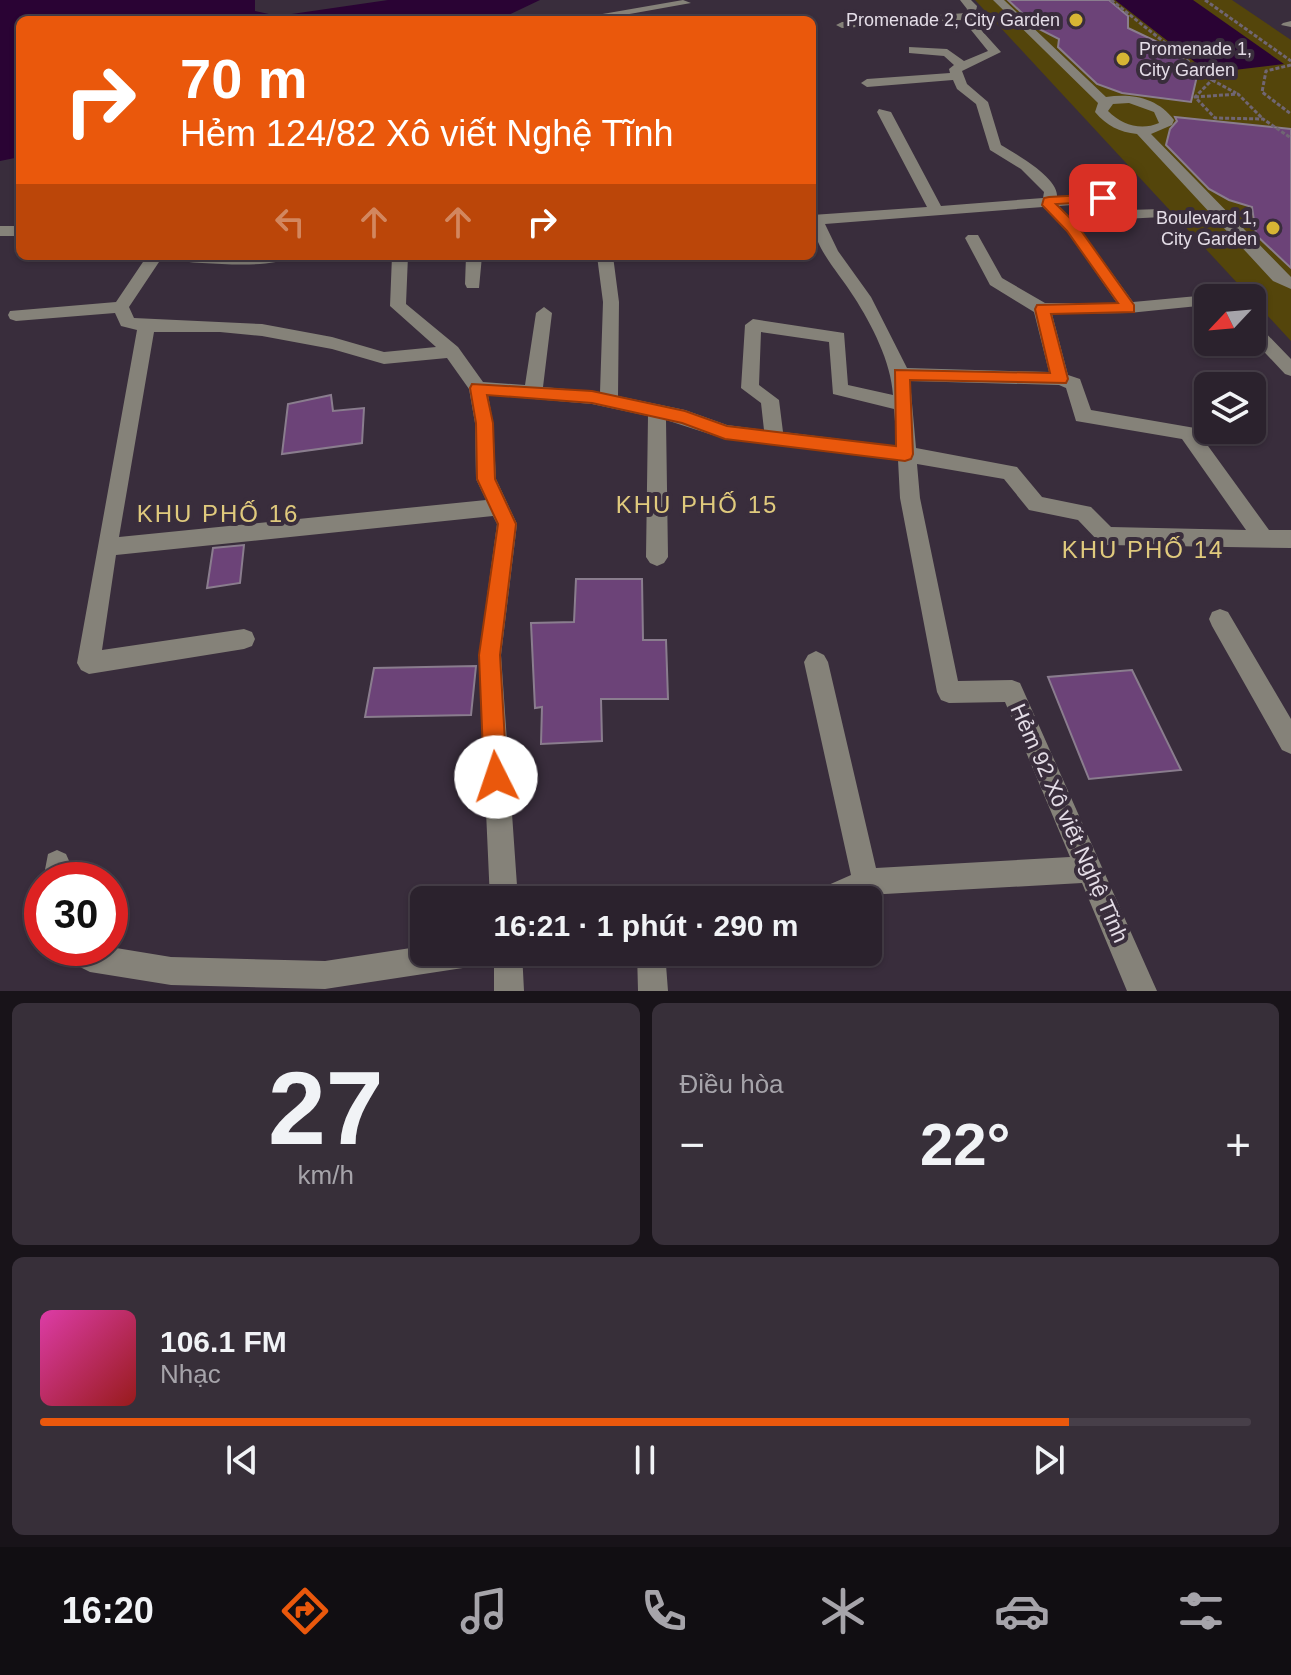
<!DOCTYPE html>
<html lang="vi">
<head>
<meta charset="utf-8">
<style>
	body { margin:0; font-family:Arial,sans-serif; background:#372f39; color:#f1f3f6; height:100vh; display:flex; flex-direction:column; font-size:30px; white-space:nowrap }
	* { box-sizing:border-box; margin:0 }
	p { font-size:26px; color:#a6a4aa }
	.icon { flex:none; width:44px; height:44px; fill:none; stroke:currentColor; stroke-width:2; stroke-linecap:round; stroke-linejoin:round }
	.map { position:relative; height:991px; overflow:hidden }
	.side { display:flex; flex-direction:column; gap:12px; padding:12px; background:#181319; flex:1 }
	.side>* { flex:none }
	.top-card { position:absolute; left:16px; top:16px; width:800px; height:244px; border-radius:12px; box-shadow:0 2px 6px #0004,0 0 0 2px #473f49; background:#ea580c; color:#fff; overflow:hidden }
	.needle { width:52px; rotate:244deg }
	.buttons { position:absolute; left:1194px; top:284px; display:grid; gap:16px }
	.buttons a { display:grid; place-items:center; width:72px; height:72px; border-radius:12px; background:#2b222d; box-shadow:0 2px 6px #0004,0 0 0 2px #473f49; font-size:40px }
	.speed { position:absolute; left:24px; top:862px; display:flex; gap:16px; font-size:40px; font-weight:700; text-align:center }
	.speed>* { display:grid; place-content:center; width:104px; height:104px; border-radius:50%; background:#2b222d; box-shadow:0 2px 6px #0004,0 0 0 2px #473f49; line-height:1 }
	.speed .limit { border:12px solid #d22; background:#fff; color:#111 }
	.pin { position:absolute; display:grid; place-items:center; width:68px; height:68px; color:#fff; margin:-34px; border-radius:16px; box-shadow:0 4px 12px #0006 }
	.me { position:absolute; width:88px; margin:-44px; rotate:356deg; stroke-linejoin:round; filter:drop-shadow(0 0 6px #0008) }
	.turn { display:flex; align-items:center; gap:28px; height:168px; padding:0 32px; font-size:36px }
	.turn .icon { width:104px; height:104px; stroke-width:2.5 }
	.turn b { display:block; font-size:56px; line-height:68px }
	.lanes { display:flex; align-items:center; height:76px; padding:0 32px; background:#0003; justify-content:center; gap:40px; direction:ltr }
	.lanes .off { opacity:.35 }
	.big { font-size:60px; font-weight:600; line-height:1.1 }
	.side .tile { flex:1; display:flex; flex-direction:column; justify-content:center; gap:12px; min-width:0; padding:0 28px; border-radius:12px; background:#372f39 }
	.side .dial { align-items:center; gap:0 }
	.dial b { font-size:104px; line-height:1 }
	.song { display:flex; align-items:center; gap:24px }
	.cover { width:96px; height:96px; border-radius:12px; background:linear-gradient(135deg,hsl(320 70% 55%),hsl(0 70% 35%)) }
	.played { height:8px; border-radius:4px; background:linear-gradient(90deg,#ea580c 85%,#473f49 85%) }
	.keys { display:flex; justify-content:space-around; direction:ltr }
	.heat { display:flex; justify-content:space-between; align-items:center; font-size:44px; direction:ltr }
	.side .tiles { flex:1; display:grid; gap:12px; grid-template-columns:1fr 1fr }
	.tile:last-child { grid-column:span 2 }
	.trip { position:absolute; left:410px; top:886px; width:472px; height:80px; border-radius:12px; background:#2b222d; box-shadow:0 2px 6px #0004,0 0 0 2px #473f49; font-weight:600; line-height:80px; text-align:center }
	.tab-bar { display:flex; height:128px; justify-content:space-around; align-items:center; background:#110e12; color:#a6a4aa }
	.tab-bar .icon { width:56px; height:56px }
	.tab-bar .current { color:#ea580c }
	.tab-bar b { font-size:36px; color:#f1f3f6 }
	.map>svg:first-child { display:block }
</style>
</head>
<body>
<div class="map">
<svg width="1291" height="991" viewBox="0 0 1291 991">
	<rect width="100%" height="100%" fill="#392d3c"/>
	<path fill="#54450b" d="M975,0H1232L1291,40V341Z"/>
	<path fill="#2a0334" d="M0,0H255V11L278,16L388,0H540L498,20H20V157L0,161Z
		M1115,0H1193L1284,64L1209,73Z"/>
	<path fill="#6c4378" stroke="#8a7d8e" stroke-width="2" d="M1008,0H1109L1128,16V28L1162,44L1191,66L1197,76L1191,102L1122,93L1097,84L1058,47L1059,39L1039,29Z
		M1175,117L1291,129V268L1256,235L1252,207L1229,200L1209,189L1166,145L1170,129L1177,121Z
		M331,395L333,411L364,408L362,443L282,454L288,404Z
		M244,545L240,583L207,588L213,548Z
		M576,579H642L643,640H666L668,699H601L602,741L541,744L542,707L535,708L531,623L574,622Z
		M476,666L471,715L365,717L374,668Z
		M1132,670L1181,770L1089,779L1048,677Z"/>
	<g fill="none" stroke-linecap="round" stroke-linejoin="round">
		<path stroke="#706673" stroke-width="3" stroke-dasharray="4 2" stroke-linecap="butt" d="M1111,0L1212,80L1195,97L1215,118L1263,119L1291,138
			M1205,0L1291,61
			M1291,65L1266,71L1262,92L1291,114
			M1212,80L1236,93
			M1195,97L1238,94L1262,118"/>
		<path fill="#858279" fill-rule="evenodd" d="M683,0L691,3L596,20H568Z
			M960,0H971L977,6L974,22L1001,52L962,71L967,84L988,102L1001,145C1016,154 1059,178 1057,197L1103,194L1127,210L1162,209L1169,213L1162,217L1124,219L1100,203L1058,206L1077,225L1133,302L1208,295L1215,298H1208V305L1129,313L1052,314L1068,375L1080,379L1091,410L1195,428L1269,530H1291V548L1106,545L1099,542L1078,520L1029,510L1004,479L917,464L920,498L958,681L1012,680L1020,683L1157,991H1127L1082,883L867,895L857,900H813L817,890L851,875L804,662L808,655L816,651L824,655L828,662L876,868L1070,857L1005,702L949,703L941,700L937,692L900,498L898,460L725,439L666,420L668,557L664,563L657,566L650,563L646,557L648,416L592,404L488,395L493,423L496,479L517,524L501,655L518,900H490L479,655L497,524L493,516L116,555L102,650L244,629L252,632L255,639L252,646L244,649L89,674L81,670L77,663L137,330L121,326L115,313L16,321L10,319L8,315L10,311L116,302L147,256H163L129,307L134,318L262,324L332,337L384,352L436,347L390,306L392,256H408L406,304L458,347L483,382L525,385L536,313L544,307L552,313L543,387L600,392L603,302L597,256H613L619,302L618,396L685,410L727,425L764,430L761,403L741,388L745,325L753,319L844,333L848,385L893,395C891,362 872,325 854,297C838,271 812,247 812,215L927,207L877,112L879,109L891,112L941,206L1043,198L1044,192L1021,169L990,150L976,104L957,89L953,80L867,87L861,83L867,79L950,73L949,69L954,65L944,56L909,53V47L947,49L964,61L988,51L963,20L842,28L836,25L842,22L966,13L967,9ZM1043,207L1067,231L1117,303H1045L1002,278L978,235H968L965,238L990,285L1034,312L1049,372L907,368L871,297L838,251L825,224ZM154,332H220L262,336L332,349L384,364L447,358L469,389L475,423L476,479L486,500L119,537ZM761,332L829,342L833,394L894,409L897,446L783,432L779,400L759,385ZM910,381L1059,385L1066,388L1076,421L1182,439L1246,530L1111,527L1091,507L1042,497L1017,467L916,448Z
			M993,0H1004L1106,97C1132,93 1158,98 1174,120L1172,125L1151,134L1291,277V289L1273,281L1137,134C1119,132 1107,126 1095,112L1098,103ZM1129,103L1154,112L1159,123C1141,131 1122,125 1108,111L1113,104Z
			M1291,21V27L1281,25L1283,23Z
			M0,226H20V236H0Z
			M89,256H122C115,264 96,264 89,256Z
			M164,256H290C273,271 197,262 172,261Z
			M466,256H482L479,288H467L465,284Z
			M1252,323L1258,325L1291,359V376L1285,374L1252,339Z
			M1220,609L1228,612L1291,719V754L1282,750L1212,626L1209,619L1212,612Z
			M57,850L66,854L70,863L69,880H43L48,854Z
			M424,946V952H490L486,962L476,966L325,989L171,985L90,972L62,958L58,948L110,947L171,957L325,961Z
			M494,952H522L524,991H494Z
			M637,952H665L668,991H638Z"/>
	</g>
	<path fill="#ea580c" stroke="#983908" stroke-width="2" d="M1103,194L1109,198L1107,201L1056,204L1077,225L1134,305V312L1051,314L1068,379L1066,383L910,380L913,454L911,459L905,461L725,439L682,423L592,403L487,395L493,423L495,479L516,524L500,655L507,777L504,785L496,788L488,785L484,777L479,655L498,524L477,479L476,423L470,388L472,384L592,391L685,411L727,426L896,446L895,370L1050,373L1035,309L1037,305L1118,303L1067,231L1042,205L1044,198L1049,197Z"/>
	<g fill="#d6b534" stroke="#392d3c" stroke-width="3">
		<circle cx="1076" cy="20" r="8"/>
		<circle cx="1123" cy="59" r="8"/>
		<circle cx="1273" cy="228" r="8"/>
	</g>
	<g text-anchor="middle" stroke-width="8" stroke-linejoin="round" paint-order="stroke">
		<g font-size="18" fill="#e4dde7" stroke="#392d3c" text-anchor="end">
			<text x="1060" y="26">Promenade 2, City Garden</text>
			<text x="1139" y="55" text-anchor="start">Promenade 1,<tspan x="1139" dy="21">City Garden</tspan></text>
			<text x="1257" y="224">Boulevard 1,<tspan x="1257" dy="21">City Garden</tspan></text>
		</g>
		<g font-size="22" fill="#e4dde7" stroke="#392d3c">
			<text transform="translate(1070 823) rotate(66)" y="8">Hẻm 92 Xô viết Nghệ Tĩnh</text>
		</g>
		<g font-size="24" letter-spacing="2" fill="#e0ca7d" stroke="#392d3c">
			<text x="697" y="513">KHU PHỐ 15</text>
			<text x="218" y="522">KHU PHỐ 16</text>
			<text x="1143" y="558">KHU PHỐ 14</text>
		</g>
	</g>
</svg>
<div class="buttons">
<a><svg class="needle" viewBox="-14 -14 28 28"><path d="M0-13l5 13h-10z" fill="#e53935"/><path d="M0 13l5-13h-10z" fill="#a6a4aa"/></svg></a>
<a><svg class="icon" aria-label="layers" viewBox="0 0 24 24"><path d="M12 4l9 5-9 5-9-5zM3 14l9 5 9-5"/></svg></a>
</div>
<div class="speed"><div class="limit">30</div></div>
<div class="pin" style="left:1103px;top:198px;background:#d93025"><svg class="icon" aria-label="arrive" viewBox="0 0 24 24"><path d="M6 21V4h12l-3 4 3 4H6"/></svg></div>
<svg class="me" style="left:496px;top:777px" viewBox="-20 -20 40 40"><circle r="19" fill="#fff"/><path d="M0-13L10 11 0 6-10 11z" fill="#ea580c"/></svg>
<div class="trip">16:21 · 1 phút · 290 m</div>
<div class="top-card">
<div class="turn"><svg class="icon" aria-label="right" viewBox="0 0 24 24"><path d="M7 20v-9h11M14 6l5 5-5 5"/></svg><div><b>70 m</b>Hẻm 124/82 Xô viết Nghệ Tĩnh</div></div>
<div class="lanes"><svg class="icon off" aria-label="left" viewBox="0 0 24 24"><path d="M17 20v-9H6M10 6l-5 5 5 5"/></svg><svg class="icon off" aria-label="ahead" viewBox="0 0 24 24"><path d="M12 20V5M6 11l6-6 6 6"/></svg><svg class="icon off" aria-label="ahead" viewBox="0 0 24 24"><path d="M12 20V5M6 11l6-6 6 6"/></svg><svg class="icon" aria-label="right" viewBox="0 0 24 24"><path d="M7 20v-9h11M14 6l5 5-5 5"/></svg></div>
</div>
</div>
<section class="side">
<div class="tiles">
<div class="tile dial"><b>27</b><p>km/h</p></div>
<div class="tile"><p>Điều hòa</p>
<div class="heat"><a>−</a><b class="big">22°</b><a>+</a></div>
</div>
<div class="tile">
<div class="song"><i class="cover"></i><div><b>106.1 FM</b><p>Nhạc</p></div></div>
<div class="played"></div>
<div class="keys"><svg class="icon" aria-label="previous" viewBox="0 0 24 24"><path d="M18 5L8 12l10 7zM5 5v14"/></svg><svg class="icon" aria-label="pause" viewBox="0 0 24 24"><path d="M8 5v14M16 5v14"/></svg><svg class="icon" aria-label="next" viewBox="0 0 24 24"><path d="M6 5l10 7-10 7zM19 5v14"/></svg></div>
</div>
</div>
</section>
<nav class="tab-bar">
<b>16:20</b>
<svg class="icon current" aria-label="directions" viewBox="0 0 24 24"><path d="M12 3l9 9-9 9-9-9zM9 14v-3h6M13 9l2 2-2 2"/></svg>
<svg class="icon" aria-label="music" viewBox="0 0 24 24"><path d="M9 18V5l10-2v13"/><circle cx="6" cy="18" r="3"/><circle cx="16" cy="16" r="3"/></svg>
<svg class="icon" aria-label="phone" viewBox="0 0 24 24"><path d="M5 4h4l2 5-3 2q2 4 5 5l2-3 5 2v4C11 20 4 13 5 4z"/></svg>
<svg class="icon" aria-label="climate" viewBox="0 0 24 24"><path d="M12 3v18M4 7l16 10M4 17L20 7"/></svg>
<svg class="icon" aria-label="car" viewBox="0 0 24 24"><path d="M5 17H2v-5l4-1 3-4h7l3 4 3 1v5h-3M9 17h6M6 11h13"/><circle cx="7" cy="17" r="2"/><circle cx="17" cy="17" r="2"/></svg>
<svg class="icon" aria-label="filters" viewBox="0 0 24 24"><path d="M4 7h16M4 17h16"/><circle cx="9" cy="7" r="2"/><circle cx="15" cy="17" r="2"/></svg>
</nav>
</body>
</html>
